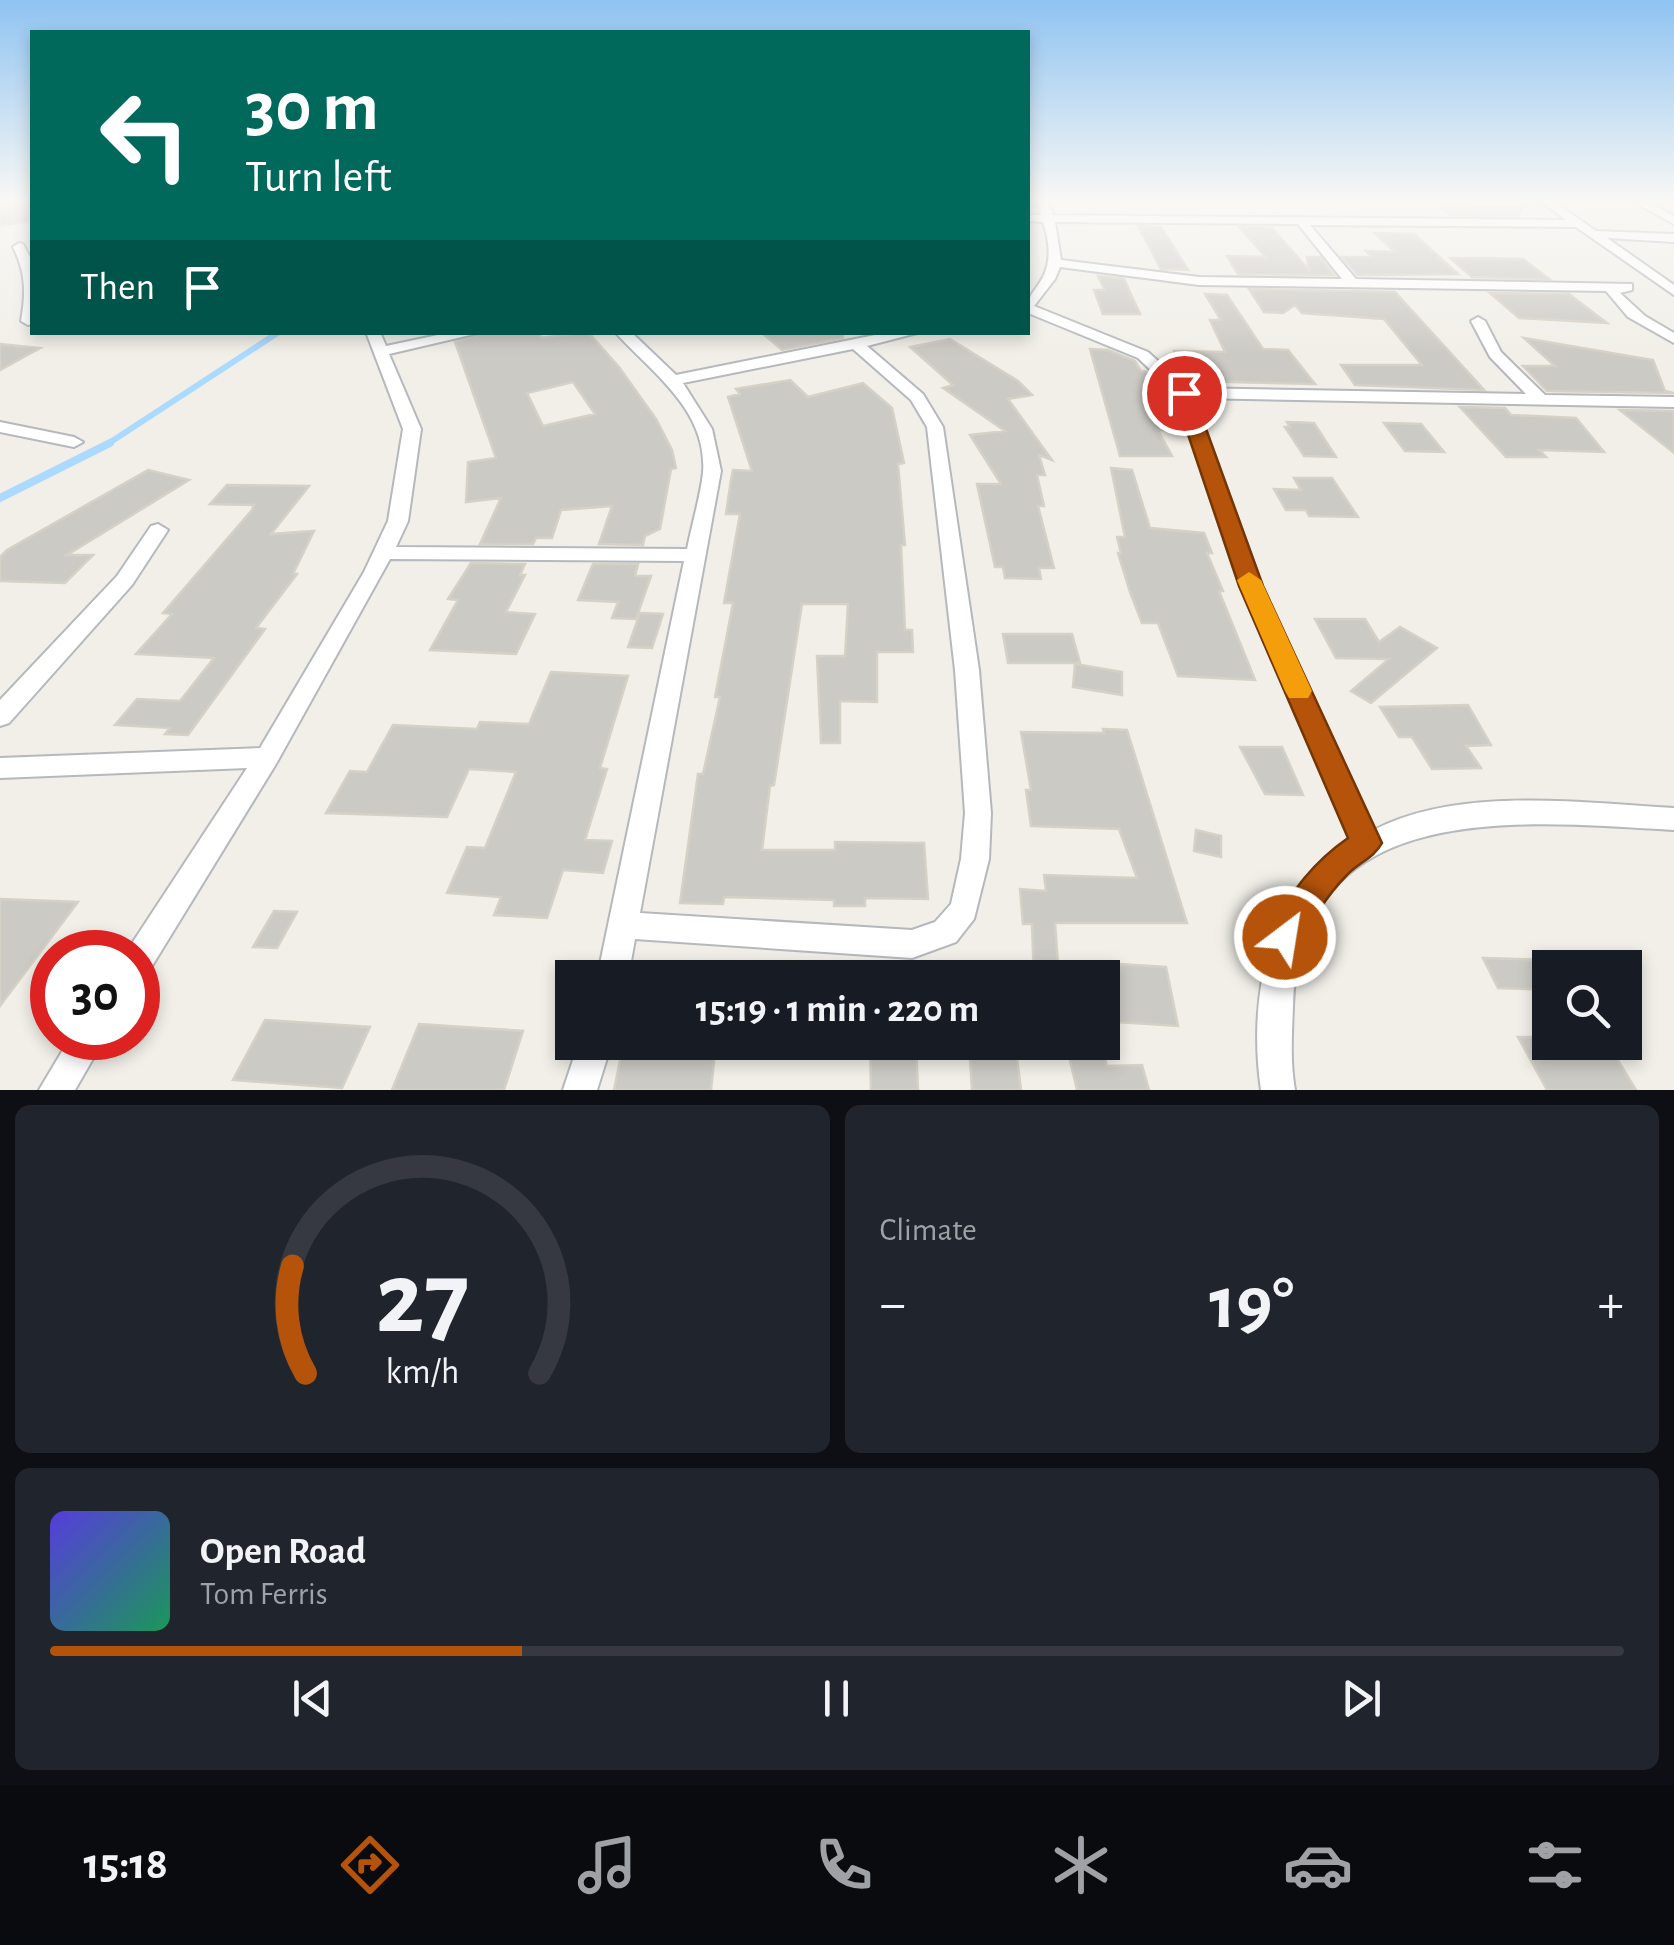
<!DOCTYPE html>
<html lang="en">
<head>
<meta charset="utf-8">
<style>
	body { margin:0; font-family:"Alegreya Sans",sans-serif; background:#20242c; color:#f1f3f6; height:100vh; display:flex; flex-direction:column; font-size:38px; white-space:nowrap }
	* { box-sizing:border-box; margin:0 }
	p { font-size:32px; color:#9ea1a6 }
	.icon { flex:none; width:55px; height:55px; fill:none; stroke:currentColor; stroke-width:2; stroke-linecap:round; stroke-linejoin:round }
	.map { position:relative; height:1090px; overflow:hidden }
	.side { display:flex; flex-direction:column; gap:15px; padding:15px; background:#0d0f14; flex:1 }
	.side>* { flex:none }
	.hud { position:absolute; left:30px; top:30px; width:1000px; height:305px; border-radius:0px; box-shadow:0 5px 15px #0003; background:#00695c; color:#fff; overflow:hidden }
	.buttons { position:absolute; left:1532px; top:950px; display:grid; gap:20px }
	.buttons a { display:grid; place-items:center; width:110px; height:110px; border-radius:0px; background:#171b24; box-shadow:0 5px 15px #0003; font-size:50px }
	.speed { position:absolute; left:30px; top:930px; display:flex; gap:20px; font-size:50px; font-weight:700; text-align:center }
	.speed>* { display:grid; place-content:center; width:130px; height:130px; border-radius:50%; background:#171b24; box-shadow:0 5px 15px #0003; line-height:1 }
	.speed .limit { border:15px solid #d22; background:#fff; color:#111 }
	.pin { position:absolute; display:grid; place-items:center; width:85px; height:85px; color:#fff; margin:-42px; border:5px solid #fff; border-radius:50%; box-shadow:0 2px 10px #0007 }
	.me { position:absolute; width:110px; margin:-55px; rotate:31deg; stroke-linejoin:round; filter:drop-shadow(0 0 8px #0008) }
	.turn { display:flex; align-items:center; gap:35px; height:210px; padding:0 50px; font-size:45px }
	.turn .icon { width:130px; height:130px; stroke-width:2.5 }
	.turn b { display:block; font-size:70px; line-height:85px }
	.then { display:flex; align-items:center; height:95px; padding:0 50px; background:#0003; gap:20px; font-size:38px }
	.big { font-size:75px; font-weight:600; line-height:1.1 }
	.side .tile { flex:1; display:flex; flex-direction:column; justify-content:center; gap:15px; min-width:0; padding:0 35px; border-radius:15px; background:#20242c }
	.side .dial { align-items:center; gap:0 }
	.dial svg { height:260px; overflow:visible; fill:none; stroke:#363941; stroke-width:7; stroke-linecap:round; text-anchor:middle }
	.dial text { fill:#f1f3f6; stroke:none }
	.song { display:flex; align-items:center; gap:30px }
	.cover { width:120px; height:120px; border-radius:15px; background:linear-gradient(135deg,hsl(250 70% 55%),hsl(150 70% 35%)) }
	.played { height:10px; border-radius:5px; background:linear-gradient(90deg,#b45309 30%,#363941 30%) }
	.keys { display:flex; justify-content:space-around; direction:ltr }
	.heat { display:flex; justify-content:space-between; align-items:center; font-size:55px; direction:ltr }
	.side .tiles { flex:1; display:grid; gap:15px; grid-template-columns:1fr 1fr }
	.tile:last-child { grid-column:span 2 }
	.trip { position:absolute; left:555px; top:960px; width:565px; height:100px; border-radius:0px; background:#171b24; box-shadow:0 5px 15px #0003; font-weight:600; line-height:100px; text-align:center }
	.tab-bar { display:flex; height:160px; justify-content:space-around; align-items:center; background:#090b0e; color:#9ea1a6 }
	.tab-bar .icon { width:70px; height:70px }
	.tab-bar .active { color:#b45309 }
	.tab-bar b { font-size:45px; color:#f1f3f6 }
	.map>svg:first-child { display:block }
</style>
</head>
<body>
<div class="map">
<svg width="1674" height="1090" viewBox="0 0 1674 1090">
	<rect width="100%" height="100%" fill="#f1efe8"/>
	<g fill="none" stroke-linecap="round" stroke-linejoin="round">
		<path stroke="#aadaff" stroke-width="6" d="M106,445L279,332"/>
		<path stroke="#aadaff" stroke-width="8" d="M0,498L110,443"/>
	</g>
	<path fill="#cccac5" stroke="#d6d1c6" stroke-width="2.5" fill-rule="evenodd" d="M0,201H32L30,221L0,226Z
		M1438,205L1525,206L1517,216L1451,215Z
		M1138,226L1161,227L1188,270L1161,269Z
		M1239,227L1272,228L1309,270L1307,257H1320L1334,275L1238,274L1227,256L1266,257Z
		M1375,233L1414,234L1458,274L1358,275L1342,257H1372L1366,251L1395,252Z
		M1450,258L1523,259L1549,279L1472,277Z
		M1098,276L1124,279L1140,314H1103L1094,290H1105Z
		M1249,289L1395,292L1484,390L1355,385L1341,365H1422L1384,319L1302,313L1295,305L1283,313L1264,312Z
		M1490,293L1569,294L1607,323L1519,318Z
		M1205,294L1227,295L1263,349L1288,350L1315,384L1188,381L1174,351L1225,352L1210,320H1221Z
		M486,332H539L541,338L588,332L619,367L656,419L672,450L676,468L671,469L660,529L645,536L643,545L599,544L612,506L561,510L552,538H536L533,544H480L501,498L466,502L468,462L496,458L455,342ZM573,382L595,414L543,426L527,393Z
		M761,332L843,333V338L782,350Z
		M1524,338L1653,360L1665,391L1674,393L1547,391L1523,366H1555Z
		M950,339L1018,381L1032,395L1008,399L1052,460L1039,455L1045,475H1037L1044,506H1038L1054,568H1039L1041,579L1005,578L1003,567H995L977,484H1001L970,435L1005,431L943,388L953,385L910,347Z
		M0,344L40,348L0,370Z
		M1090,349L1108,350L1135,361L1141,371L1147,372L1159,383L1175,415H1159L1165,430H1158L1172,456H1120Z
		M790,380L808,397L863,383L892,408L904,463L898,464L905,545H901L905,630H912L913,652H877V702L840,701V743H821L817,656H845L848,604H802L774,785L770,786L762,850H835V842L924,843L928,899L865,898V906H834V900L724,897L723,904L680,903L698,774H703L720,697H715L733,603H724L740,514H726L731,480L733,470L752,471L728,397L740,394L736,389Z
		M1460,407L1505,408L1511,415L1576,418L1604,452L1539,450L1546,457H1506Z
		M1620,410L1674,411V453Z
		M1287,422L1314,423L1336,457L1304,456L1285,427H1290Z
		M1384,423L1421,424L1444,452L1405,451Z
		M1111,468L1132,470L1150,528L1204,533L1212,553H1207L1223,591H1219L1255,680L1178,676L1158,623H1142L1130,592L1118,553H1121L1117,537H1125Z
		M148,470L189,480L67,555H93L65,583L0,581V557L7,550Z
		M1294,478H1332L1358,517L1309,516L1306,510H1286L1274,489L1301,490Z
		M227,485L309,486L271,534L314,531L293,574H297L256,628L265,629L188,735L165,734L170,728L115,725L137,699L180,701L214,658L136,654L172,614L163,613L252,510L254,505L210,504Z
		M471,563L525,564L520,575H525L506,612L535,614L516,654L430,650L458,600L448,599Z
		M593,564H638L635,576H651L636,619L612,618L618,602L578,600Z
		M640,613L663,614L652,648L628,647Z
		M1315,619H1365L1379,642L1400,627L1437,648L1371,703L1351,691L1389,659L1336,658Z
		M1003,634H1072L1080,663H1008Z
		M1075,664L1122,672V695L1073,687Z
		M551,672L628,676L600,768L607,769L585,840L612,841L603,873L563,870L547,918L494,915L501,897L447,893L467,847L485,848L516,772L469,769L447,817L326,813L350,771L367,772L393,725L477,729L480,722L529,724Z
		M1468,705L1491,745L1466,746L1481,768L1432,769L1412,737H1399L1380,707Z
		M1103,729L1127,730L1187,923H1055L1059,978H1034L1032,924H1023L1020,889L1046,891L1044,875L1137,878L1119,829L1031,826L1026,790H1031L1021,732L1104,733Z
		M1240,747H1282L1303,795L1265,794Z
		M1196,830L1221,836V857L1194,851Z
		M0,899L78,902L0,1006Z
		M274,911L297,912L277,948L253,947Z
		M1483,958L1550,960V990L1498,988Z
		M1102,963L1166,967L1178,1026L1102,1021Z
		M265,1020L370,1027L342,1088L233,1080Z
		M419,1024L523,1031L504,1090H392Z
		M1518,1037H1550V1042H1607L1636,1090H1547Z
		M650,1042H716L711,1090H614L621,1056H648Z
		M870,1042H916L918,1090H871Z
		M969,1042H1015L1021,1090H972Z
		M1103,1050L1107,1066L1142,1065L1149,1090H1077L1068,1052Z"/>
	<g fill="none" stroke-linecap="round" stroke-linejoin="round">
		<defs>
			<path id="street" d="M1037,201H1047L1053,215L1566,220L1540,201H1553L1596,231L1674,234V242L1607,238L1674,285V295L1576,227L1310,225L1356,279L1632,284V290L1620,293L1645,316L1674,333V343L1628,317L1606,291L1199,285L1060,267L1055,279L1034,306L1148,352L1188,388L1526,394L1490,357L1471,321L1478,317L1485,321L1501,352L1545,395L1674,397V407L1194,398L1262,586L1374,830C1459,786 1581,803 1674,808V830C1524,822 1299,794 1293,1006C1292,1034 1290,1062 1295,1090H1261C1248,1003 1265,887 1352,842L1240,586L1177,395L1138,358L1028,313C1028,292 1034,294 1043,277C1052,259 1049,240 1043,222L1028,221V215H1041ZM1055,222L1298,224L1342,279L1199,277L1061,260Z
				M1632,201H1645L1674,216V224Z
				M19,243L23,244L32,261V324L28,325L21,321C26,293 26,273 13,247Z
				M366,332H380L386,346L452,332H483L389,354L421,429L408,521L396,547L687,549C692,524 700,498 703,473C708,410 652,373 615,332H631L676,375L890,332H921L867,346L923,394L943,427L979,670L991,813L989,859L974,919L956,942L912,958L635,939L628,978H597L684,561L390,559L276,764L149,971L138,975V952L127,951L247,768L0,778V758L260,748L364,572L388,521L403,429ZM853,349L911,400L927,427L955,670L965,813L961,859L951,904L935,922L912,930L640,913L721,471L712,429L683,383Z
				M0,422L74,437L83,442L74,447L0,432Z
				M158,524L168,530L132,585L9,723L0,726V700L117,576L151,526Z
				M70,1038H105L75,1090H39Z
				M579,1042H612L597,1090H563Z"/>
		</defs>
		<use href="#street" stroke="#b5b8bc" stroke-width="4"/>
		<use href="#street" fill="#fff" fill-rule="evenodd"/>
	</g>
	<linearGradient id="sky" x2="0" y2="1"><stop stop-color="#8fc3f1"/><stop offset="0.57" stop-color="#f9f8f5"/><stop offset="1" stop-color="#f9f8f5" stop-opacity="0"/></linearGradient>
	<rect width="1674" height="353" fill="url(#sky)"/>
	<path fill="#b45309" stroke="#753606" stroke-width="2.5" d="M1184,388L1193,393L1263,586L1382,843C1374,858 1358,863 1347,875C1326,896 1311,922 1297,948L1285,953L1273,948L1268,937C1286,897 1312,863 1348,838L1239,586L1174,393Z"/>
	<path fill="#f59e0b" d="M1249,572L1261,580L1312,691L1308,698H1289L1285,691L1237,580Z"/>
</svg>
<div class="buttons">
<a><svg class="icon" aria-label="search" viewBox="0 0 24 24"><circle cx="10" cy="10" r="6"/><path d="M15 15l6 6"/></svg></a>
</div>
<div class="speed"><div class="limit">30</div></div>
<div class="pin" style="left:1184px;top:393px;background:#d93025"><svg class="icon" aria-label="arrive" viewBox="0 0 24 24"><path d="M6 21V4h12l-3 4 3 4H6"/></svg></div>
<svg class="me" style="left:1285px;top:937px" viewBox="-20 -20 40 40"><circle r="17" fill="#b45309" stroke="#fff" stroke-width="3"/><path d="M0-11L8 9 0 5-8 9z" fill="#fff"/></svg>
<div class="trip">15:19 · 1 min · 220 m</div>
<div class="hud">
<div class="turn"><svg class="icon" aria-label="left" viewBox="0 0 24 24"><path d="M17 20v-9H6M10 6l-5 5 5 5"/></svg><div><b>30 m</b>Turn left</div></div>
<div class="then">Then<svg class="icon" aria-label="arrive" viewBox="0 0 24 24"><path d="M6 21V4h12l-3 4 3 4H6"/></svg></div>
</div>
</div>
<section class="side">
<div class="tiles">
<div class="tile dial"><svg viewBox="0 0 100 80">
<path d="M14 69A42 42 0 1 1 86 69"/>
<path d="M14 69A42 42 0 0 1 10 36" stroke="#b45309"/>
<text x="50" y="56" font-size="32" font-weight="700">27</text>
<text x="50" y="72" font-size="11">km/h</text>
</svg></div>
<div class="tile"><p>Climate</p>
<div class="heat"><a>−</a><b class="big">19°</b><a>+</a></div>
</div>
<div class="tile">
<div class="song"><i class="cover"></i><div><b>Open Road</b><p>Tom Ferris</p></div></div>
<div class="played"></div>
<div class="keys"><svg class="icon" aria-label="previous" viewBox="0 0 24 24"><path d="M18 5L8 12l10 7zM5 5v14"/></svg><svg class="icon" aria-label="pause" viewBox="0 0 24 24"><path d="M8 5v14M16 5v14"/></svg><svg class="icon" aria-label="next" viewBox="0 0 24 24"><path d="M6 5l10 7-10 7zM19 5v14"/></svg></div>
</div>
</div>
</section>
<nav class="tab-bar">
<b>15:18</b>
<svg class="icon active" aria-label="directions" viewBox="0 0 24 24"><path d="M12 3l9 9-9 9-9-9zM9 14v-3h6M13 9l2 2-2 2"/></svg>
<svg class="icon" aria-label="music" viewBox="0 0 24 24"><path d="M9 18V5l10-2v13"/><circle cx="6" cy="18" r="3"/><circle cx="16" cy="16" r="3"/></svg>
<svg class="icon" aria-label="phone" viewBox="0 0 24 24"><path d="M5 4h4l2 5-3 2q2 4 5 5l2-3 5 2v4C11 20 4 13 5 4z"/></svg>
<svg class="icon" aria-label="climate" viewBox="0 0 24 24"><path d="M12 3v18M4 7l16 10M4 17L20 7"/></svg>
<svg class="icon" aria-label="car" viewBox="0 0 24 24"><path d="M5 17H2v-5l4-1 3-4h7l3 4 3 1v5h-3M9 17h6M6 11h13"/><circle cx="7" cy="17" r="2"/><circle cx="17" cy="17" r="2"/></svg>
<svg class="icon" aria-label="filters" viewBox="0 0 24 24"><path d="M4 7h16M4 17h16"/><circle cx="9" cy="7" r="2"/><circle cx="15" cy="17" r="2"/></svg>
</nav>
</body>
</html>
